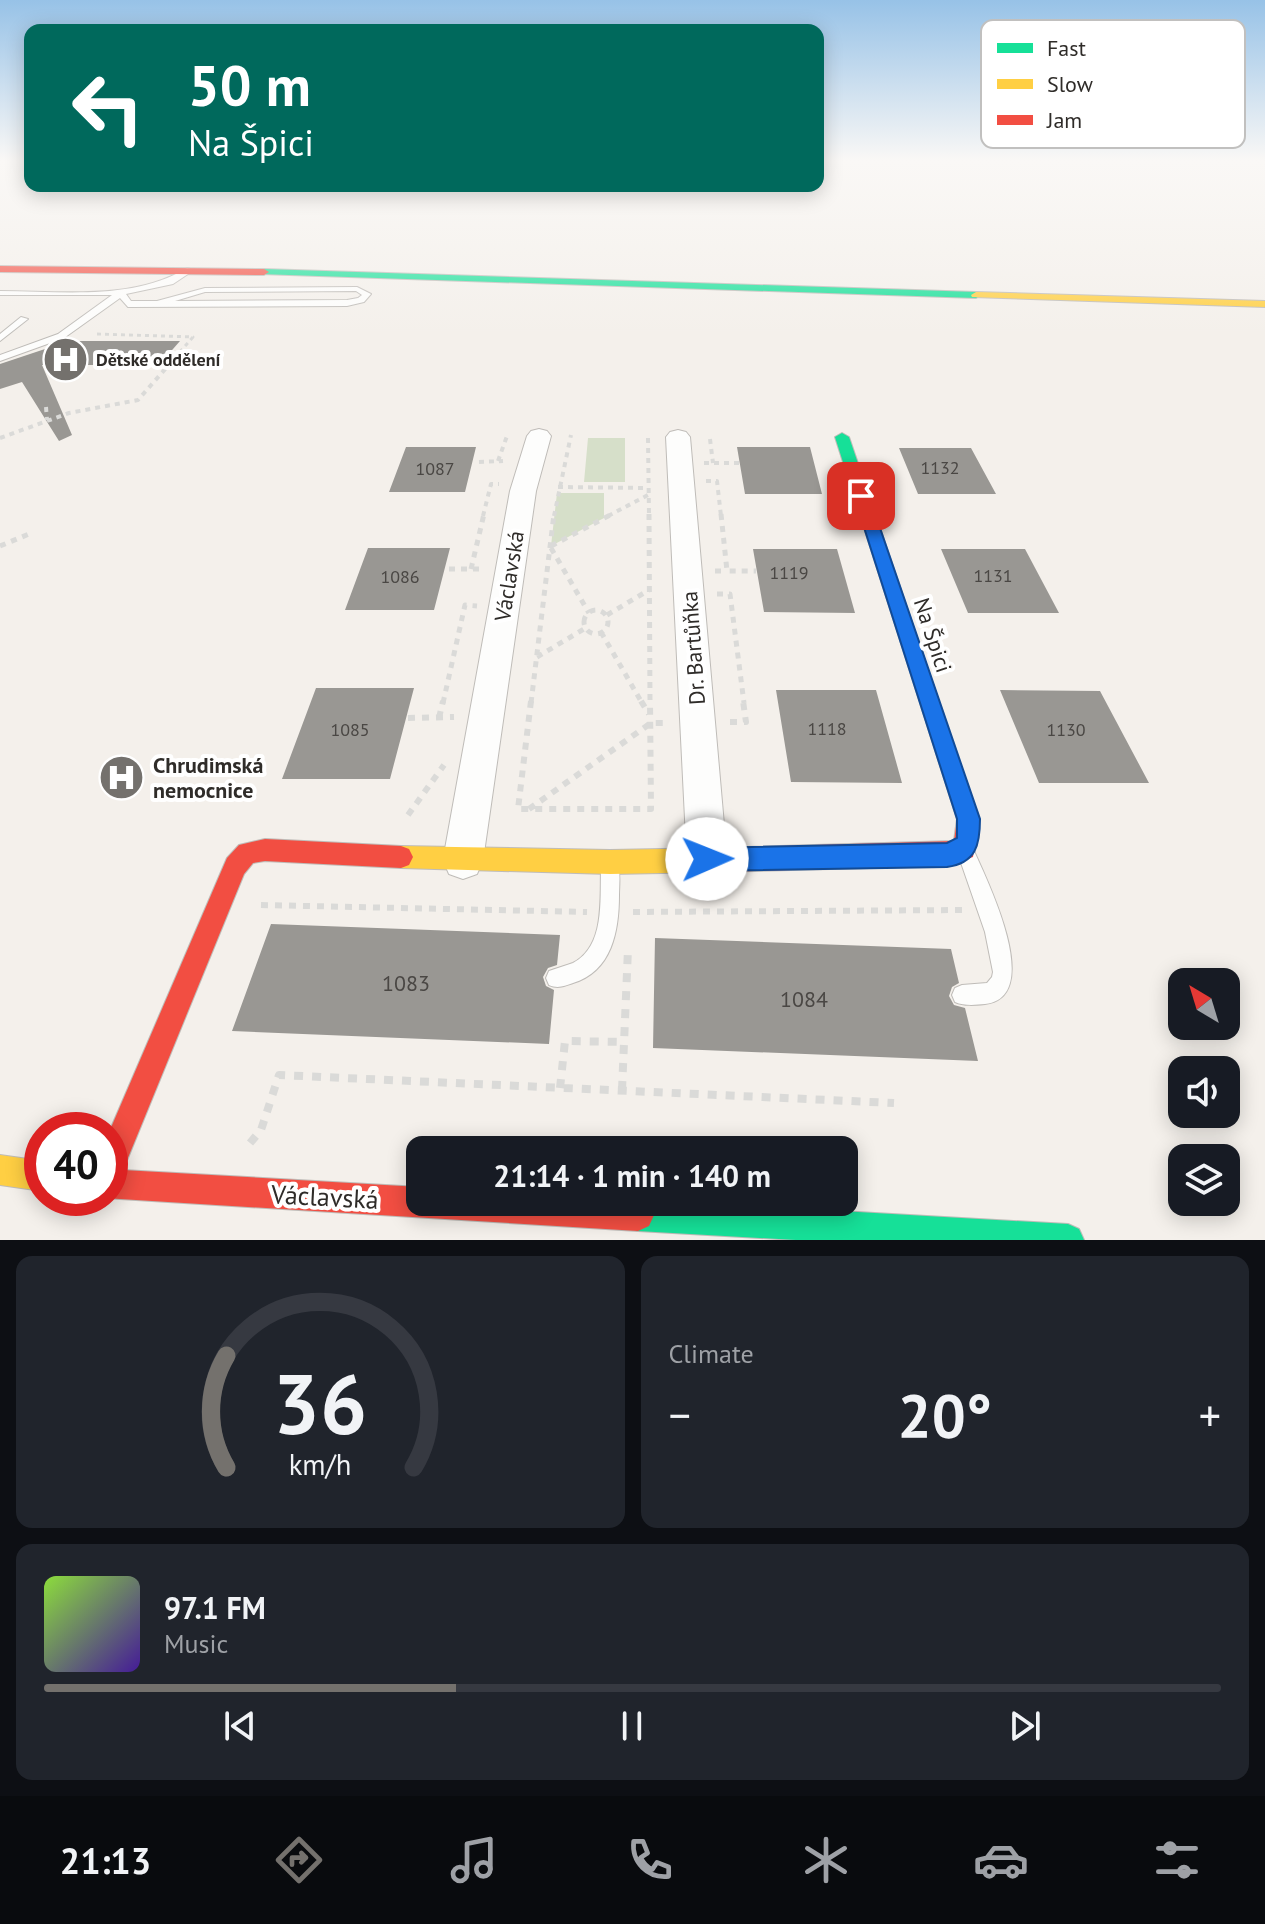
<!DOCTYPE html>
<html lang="en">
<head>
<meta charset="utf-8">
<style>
	body { margin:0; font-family:"PT Sans",sans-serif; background:#20242c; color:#f1f3f6; height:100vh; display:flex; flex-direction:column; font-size:30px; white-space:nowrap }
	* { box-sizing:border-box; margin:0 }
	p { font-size:26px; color:#9ea1a6 }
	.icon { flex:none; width:44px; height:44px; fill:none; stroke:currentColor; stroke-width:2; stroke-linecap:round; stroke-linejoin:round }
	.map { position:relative; height:1240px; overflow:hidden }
	.panel { display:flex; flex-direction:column; gap:16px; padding:16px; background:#0d0f14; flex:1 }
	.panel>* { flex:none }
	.banner { position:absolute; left:24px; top:24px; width:800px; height:168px; border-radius:16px; box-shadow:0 4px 20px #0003; background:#00695c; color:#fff; overflow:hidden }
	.needle { width:52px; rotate:322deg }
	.fabs { position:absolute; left:1168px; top:968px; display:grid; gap:16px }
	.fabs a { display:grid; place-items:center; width:72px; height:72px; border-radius:16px; background:#171b24; box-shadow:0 4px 20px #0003; font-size:40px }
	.speed { position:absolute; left:24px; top:1112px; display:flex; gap:16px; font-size:40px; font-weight:700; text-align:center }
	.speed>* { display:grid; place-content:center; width:104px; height:104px; border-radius:50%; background:#171b24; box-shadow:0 4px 20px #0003; line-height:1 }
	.speed .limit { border:12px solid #d22; background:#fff; color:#111 }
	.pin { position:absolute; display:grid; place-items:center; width:68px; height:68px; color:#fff; margin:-34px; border-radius:16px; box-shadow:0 4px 12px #0006 }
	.me { position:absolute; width:88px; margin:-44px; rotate:89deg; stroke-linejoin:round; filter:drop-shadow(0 0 6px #0008) }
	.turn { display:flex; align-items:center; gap:28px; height:168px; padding:0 32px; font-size:36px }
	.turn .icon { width:104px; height:104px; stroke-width:2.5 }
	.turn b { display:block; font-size:56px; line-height:68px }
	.big { font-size:60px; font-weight:600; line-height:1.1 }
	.panel .card { flex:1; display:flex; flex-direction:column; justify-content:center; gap:12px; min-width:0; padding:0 28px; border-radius:16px; background:#20242c }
	.panel .dial { align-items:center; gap:0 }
	.dial svg { height:208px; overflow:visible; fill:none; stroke:#363941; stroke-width:7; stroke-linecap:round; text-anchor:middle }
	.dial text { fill:#f1f3f6; stroke:none }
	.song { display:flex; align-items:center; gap:24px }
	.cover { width:96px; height:96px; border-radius:12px; background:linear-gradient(135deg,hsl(90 70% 55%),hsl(260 70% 35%)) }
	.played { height:8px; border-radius:4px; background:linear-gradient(90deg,#74716d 35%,#363941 35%) }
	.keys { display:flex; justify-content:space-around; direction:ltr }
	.heat { display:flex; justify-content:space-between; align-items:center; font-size:44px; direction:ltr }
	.panel .tiles { flex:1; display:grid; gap:16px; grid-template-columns:1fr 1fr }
	.card:last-child { grid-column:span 2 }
	.trip { position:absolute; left:406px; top:1136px; width:452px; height:80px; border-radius:16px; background:#171b24; box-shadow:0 4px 20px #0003; font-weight:600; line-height:80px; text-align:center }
	.dock { display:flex; height:128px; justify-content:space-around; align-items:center; background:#090b0e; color:#9ea1a6 }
	.dock .icon { width:56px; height:56px }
	.dock .current { color:#74716d }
	.dock b { font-size:36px; color:#f1f3f6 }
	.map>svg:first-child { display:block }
</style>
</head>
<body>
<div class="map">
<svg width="1265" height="1240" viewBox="0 0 1265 1240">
	<rect width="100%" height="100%" fill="#f4f0eb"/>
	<path fill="#d6dfc9" d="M588,438H625V482H584Z
		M557,493H604V518L551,546Z"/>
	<path fill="#999793" d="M69,341H180L159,365H42L72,435L59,441L22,382L0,389V364Z
		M406,447H476L465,492H389Z
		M737,447H810L822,494H745Z
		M899,448H971L996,494H918Z
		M368,548H450L434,610H345Z
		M753,549H837L855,613L764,612Z
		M941,549H1025L1059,613H968Z
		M316,688H414L390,779H282Z
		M776,690H876L902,783L791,782Z
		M1000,690L1100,691L1149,783H1039Z
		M271,924L560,935L557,965L548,968L543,977L546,986L554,990L549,1044L232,1031Z
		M655,938L951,949L959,983L952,987L949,996L954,1005L965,1008L978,1061L653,1048Z"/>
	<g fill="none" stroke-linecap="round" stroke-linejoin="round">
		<defs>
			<path id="lane" d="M187,268L194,270L173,284L126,294L131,301H157L205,288L357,287L371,294L364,302L347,306L128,307L120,298L64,338L0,361V355L58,334L112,295H0V291C62,291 132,301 187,268ZM356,291L362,295L358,298L347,300L175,301L205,292Z
				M21,317L28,319L0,341V334Z
				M968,848L974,851C987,880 1045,997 985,1004C975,1005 964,1006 955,1002L952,995L955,988L962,985L987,983L992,977L993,972L985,932L959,857L962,851Z
				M610,861L617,864C621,873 619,884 619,895C619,931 612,971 573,983C564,986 558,989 549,985L546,978L549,971C557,968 565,966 573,963C605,946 600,901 601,870L603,864Z"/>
			<path id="street" d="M539,429L547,431L551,436L536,491L483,860L477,874L463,879L449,874L443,860L510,491L527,436L531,431Z
				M678,430L686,432L690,437L727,859L721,873L707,878L693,873L687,859L666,437L670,432Z"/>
			<path id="fast" d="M264,269L976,292L981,295L976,298L260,274L259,272Z
				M842,433L849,437L918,640L916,645H902L900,640L835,437Z
				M631,1202H685L1068,1224L1079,1229L1084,1240H796L638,1231L627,1226L622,1215L627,1204Z"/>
			<path id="slow" d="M976,292L1265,301V307L972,297L971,295Z
				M401,846L610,850L715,848L723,852L727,860L723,868L715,872L610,874L401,868L393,865L389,857L393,849Z
				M0,1155L42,1161V1191L0,1185Z"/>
			<path id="jam" d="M0,266L264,269L269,272L264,275L0,272Z
				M909,633L916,635L918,640L979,819L973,857L947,866L715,872L707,868L703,860L707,852L715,848L954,841L957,819L900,640L902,635Z
				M265,839L401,846L409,849L413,857L409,865L401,868L265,861L253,863L244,874L123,1170L420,1187V1202H645L649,1204L654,1215L649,1226L638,1231L104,1198H110V1130L227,858L239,845Z"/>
		</defs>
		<use href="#lane" stroke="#bfbcb8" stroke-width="2"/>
		<use href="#street" stroke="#bfbcb8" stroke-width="2"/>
		<use href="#fast" stroke="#bfbcb8" stroke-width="2"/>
		<use href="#slow" stroke="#bfbcb8" stroke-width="2"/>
		<use href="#jam" stroke="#bfbcb8" stroke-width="2"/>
		<path stroke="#dadad8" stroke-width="3" stroke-dasharray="4 4" stroke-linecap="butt" d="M97,334L193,337L165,369"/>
		<path stroke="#dadad8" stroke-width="4" stroke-dasharray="5 5" stroke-linecap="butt" d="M46,407L47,420
			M0,438L69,413L138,400L167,367
			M648,438L649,516
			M710,439L713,463
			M498,461L507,436
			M479,462L503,461
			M704,463H739
			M706,481H717L721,516
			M558,487L648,488
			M483,516L491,484H499
			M554,516L571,435
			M608,516L648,495"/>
		<path stroke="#dadad8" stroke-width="5" stroke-dasharray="6 6" stroke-linecap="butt" d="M649,514L650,703
			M721,514L727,571H756
			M0,546L29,534
			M551,546L612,514
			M551,548L589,613
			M449,569H481
			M471,569L484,514
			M715,571H727
			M717,594H730L744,703
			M584 622a12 12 0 1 1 24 0a12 12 0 1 1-24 0Z
			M607,615L649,590
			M601,632L642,703
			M537,657L584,629
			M443,703L465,605L477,606
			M531,703L554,514"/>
		<path stroke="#dadad8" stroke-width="6" stroke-dasharray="7 7" stroke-linecap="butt" d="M531,701L518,809H651L650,701
			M641,701L649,714
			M408,718L454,717
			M439,718L443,701
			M730,722H746L743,701
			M529,809L651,723H668
			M408,815L444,765
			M261,905L587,912
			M633,912L963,910"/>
		<path stroke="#dadad8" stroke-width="8" stroke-dasharray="9 9" stroke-linecap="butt" d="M560,1088L565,1041L625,1042
			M622,1090L628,949
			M250,1143L261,1130L279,1075L894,1103"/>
		<use href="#lane" fill="#fdfdfc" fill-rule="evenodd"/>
		<use href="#street" fill="#fdfdfc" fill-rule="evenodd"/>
		<use href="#fast" fill="#16e098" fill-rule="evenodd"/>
		<use href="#slow" fill="#ffcf43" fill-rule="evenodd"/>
		<use href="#jam" fill="#f24e42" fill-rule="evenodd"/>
	</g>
	<linearGradient id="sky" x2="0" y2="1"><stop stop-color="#97c2e7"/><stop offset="0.48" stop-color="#faf8f6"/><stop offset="1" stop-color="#faf8f6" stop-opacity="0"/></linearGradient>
	<rect width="1265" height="335" fill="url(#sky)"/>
	<path fill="#1a73e8" stroke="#114b97" stroke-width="2" d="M861,491L869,496L980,819C980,845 976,863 947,867L707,871L698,868L695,859L698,851L707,848L947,843L957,838V819L854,496Z"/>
	<defs>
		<symbol id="hospital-disc" viewBox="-11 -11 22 22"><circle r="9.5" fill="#74716d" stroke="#fff"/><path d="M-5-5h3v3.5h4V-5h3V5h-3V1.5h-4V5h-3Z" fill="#fff"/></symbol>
	</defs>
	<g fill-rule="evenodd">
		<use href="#hospital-disc" x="40" y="334" width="51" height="51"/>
		<use href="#hospital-disc" x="96" y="752" width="51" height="51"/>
	</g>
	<g text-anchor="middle" stroke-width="8" stroke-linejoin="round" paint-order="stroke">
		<g font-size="18" font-weight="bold" fill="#2f2c29" stroke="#fff" text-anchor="start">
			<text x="96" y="366">Dětské oddělení</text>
		</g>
		<g font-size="18" fill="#4a4744">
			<text x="940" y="474">1132</text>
			<text x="435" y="475">1087</text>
			<text x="789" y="579">1119</text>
			<text x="993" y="582">1131</text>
			<text x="400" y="583">1086</text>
			<text x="827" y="735">1118</text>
			<text x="350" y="736">1085</text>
			<text x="1066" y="736">1130</text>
		</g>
		<g font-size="22" fill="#2f2c29" stroke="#fff">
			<text transform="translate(509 576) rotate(-81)" y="8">Václavská</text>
			<text transform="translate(933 635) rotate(72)" y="8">Na Špici</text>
			<text transform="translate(693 648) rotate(-94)" y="8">Dr. Bartůňka</text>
		</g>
		<g font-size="22" font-weight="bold" fill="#2f2c29" stroke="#fff" text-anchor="start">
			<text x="153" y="773">Chrudimská<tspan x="153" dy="25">nemocnice</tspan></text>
		</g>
		<g font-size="22" fill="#4a4744">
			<text x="406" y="991">1083</text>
			<text x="804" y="1007">1084</text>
		</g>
		<g font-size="26" fill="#2f2c29" stroke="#fff">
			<text transform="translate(325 1197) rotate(3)" y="9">Václavská</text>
		</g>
	</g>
	<rect x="981" y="20" width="264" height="128" rx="12" fill="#fff" stroke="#c1c0bf" stroke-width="2"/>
	<rect x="997" y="43" width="36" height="10" fill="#16e098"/>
	<rect x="997" y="79" width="36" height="10" fill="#ffcf43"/>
	<rect x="997" y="115" width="36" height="10" fill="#f24e42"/>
	<g font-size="22" fill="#2f2c29">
		<text x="1047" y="56">Fast</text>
		<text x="1047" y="92">Slow</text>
		<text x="1047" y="128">Jam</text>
	</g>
</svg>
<div class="fabs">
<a><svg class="needle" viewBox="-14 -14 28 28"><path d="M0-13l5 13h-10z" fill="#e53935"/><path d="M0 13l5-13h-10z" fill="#9ea1a6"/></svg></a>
<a><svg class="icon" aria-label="sound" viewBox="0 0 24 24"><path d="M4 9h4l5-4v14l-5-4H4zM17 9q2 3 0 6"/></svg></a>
<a><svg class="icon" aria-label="layers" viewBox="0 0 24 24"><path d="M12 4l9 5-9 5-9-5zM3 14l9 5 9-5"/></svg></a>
</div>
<div class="speed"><div class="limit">40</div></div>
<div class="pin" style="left:861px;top:496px;background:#d93025"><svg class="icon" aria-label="arrive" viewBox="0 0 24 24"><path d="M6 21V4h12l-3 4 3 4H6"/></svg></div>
<svg class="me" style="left:707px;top:859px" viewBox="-20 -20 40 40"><circle r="19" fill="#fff"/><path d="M0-13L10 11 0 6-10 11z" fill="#1a73e8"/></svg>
<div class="trip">21:14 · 1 min · 140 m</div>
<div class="banner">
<div class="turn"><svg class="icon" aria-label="left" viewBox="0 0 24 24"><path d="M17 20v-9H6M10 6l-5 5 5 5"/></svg><div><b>50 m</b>Na Špici</div></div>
</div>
</div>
<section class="panel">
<div class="tiles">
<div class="card dial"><svg viewBox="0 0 100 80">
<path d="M14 69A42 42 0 1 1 86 69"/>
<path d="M14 69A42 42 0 0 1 14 26" stroke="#74716d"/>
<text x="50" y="56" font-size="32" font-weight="700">36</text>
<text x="50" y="72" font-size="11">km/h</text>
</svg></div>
<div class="card"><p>Climate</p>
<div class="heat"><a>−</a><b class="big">20°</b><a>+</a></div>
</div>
<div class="card">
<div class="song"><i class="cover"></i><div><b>97.1 FM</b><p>Music</p></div></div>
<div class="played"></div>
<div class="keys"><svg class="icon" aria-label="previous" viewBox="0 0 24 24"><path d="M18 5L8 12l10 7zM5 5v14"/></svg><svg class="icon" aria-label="pause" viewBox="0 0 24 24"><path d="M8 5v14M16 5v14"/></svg><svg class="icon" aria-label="next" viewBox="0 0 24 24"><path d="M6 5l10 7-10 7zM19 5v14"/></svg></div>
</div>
</div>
</section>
<nav class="dock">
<b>21:13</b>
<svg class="icon current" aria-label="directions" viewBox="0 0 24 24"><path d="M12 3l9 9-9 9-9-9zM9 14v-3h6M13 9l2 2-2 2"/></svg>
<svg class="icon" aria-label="music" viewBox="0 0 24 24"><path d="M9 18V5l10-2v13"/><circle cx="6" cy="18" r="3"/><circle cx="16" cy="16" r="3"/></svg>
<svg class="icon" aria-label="phone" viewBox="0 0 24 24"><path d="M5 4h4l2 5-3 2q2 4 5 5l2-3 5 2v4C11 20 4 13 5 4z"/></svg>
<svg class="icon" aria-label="climate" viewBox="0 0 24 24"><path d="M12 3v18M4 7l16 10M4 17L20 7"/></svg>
<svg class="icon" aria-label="car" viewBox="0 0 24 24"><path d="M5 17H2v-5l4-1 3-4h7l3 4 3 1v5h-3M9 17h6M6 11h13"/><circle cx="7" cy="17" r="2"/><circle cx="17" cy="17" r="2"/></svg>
<svg class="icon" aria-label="filters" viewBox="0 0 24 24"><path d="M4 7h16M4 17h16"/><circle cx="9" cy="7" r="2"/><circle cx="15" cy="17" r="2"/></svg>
</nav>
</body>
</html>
